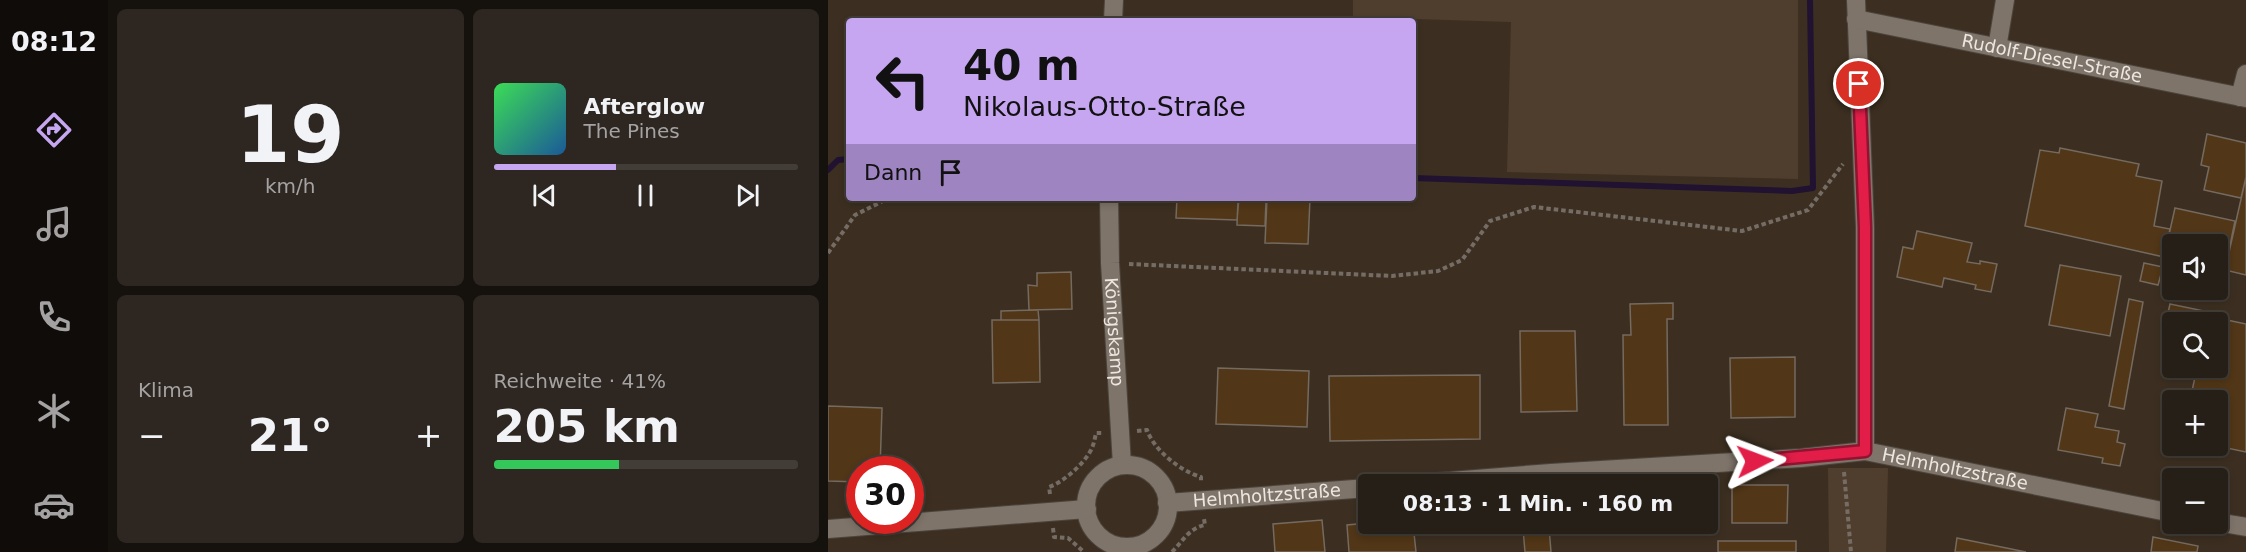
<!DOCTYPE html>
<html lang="de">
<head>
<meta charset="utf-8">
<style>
	body { margin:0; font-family:"DejaVu Sans",sans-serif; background:#2e2721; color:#f1f3f6; height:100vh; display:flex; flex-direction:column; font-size:22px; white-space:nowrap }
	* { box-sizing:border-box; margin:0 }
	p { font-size:20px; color:#a4a2a2 }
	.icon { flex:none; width:33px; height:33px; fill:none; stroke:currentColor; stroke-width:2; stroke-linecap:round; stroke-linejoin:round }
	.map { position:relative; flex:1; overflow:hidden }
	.details { display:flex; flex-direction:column; gap:9px; padding:9px; background:#15110d; width:720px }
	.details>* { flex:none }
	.hud { position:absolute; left:18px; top:18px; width:570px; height:183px; border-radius:6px; box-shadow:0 3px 9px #0003,0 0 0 2px #423d37; background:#c6a6f0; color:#111; overflow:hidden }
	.fabs { position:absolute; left:1334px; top:234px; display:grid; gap:12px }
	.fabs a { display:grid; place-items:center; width:66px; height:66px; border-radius:6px; background:#261f18; box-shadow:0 3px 9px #0003,0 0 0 2px #423d37; font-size:30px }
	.speed { position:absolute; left:18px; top:456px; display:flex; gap:12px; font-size:30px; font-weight:700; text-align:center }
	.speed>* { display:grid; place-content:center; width:78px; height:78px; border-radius:50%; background:#261f18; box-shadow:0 3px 9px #0003,0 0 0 2px #423d37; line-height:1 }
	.speed .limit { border:9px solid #d22; background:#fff; color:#111 }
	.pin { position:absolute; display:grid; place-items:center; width:51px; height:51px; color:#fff; margin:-26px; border:3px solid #fff; border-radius:50%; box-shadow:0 2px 6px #0007 }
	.me { position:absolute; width:66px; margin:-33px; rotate:87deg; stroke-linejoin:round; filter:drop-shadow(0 0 4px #0008) }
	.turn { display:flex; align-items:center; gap:21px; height:126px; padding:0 18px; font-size:27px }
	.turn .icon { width:78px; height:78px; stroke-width:2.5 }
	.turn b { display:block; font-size:42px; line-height:51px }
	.then { display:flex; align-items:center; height:57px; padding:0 18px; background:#0003; gap:12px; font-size:22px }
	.big { font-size:45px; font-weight:700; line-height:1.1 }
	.details .widget { flex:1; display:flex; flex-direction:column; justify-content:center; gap:9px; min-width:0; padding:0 21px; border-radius:9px; background:#2e2721 }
	.details .dial { align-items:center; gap:0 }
	.dial b { font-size:78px; line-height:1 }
	.song { display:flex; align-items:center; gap:18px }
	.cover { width:72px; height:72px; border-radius:9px; background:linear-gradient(135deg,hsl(130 70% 55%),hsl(210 70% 35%)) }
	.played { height:6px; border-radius:3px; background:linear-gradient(90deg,#c6a6f0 40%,#423d37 40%) }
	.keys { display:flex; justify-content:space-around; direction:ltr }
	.heat { display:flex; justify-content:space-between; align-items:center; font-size:33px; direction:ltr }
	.charge { height:9px; border-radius:4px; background:linear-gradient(90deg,#34c759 41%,#423d37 0) }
	.details .tiles { flex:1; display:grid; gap:9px; grid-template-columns:repeat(2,1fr) }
	.trip { position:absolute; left:530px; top:474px; width:360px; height:60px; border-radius:6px; background:#261f18; box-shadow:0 3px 9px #0003,0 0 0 2px #423d37; font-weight:700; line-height:60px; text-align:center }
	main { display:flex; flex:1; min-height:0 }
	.tabs { display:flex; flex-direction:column; width:108px; justify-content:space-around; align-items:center; background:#0f0c0a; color:#a4a2a2 }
	.tabs .icon { width:42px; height:42px }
	.tabs .current { color:#c6a6f0 }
	.tabs b { font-size:27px; color:#f1f3f6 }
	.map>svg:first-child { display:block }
</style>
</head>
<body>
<main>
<nav class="tabs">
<b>08:12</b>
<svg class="icon current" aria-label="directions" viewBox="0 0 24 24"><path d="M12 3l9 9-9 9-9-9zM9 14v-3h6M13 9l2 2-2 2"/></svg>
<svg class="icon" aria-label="music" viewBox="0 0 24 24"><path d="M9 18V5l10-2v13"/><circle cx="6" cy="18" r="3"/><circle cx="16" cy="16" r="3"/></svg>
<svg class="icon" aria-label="phone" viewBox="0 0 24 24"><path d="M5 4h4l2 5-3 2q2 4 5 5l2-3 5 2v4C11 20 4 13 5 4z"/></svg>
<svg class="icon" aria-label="climate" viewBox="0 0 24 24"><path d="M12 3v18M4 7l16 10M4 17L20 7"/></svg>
<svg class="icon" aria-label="car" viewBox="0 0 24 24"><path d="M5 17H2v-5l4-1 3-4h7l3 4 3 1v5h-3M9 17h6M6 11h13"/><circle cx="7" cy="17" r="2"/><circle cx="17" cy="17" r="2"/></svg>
</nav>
<section class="details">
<div class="tiles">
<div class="widget dial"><b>19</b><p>km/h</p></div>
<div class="widget">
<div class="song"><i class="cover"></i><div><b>Afterglow</b><p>The Pines</p></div></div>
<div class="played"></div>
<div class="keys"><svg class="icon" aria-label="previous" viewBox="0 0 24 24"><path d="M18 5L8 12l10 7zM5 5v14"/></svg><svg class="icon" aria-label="pause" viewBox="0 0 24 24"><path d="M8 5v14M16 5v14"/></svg><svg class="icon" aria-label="next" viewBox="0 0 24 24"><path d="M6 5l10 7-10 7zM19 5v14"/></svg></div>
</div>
<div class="widget"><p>Klima</p>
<div class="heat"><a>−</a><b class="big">21°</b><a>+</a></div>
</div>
<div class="widget"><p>Reichweite · 41%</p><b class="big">205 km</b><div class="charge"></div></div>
</div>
</section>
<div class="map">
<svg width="1418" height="552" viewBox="0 0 1418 552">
	<rect width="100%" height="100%" fill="#322920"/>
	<path fill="#3c2f21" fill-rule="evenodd" d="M0,0H1418V552H0ZM21,21H585V198H21ZM1344,244H1389V290H1344ZM1344,322H1389V368H1344ZM1344,400H1389V446H1344ZM32,470H82V520H32ZM1344,478H1389V524H1344ZM540,484H879V524H540Z"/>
	<path fill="#4f3e2d" d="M525,0H970V179L679,172L683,22L525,17Z
		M1000,468H1060L1058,552H1001Z"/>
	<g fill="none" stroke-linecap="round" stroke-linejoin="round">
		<path stroke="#201230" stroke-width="6" d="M0,170L10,160L21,159
			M585,178L964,191L985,188L982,0"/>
	</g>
	<path fill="#513617" stroke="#746a60" stroke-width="1.5" d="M1379,134L1418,143V177L1413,198L1376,190L1381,167L1373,165Z
		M1232,148L1311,164L1308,176L1334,181L1326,226L1342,229L1336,257L1197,226L1212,150L1231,153Z
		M1418,177V275L1397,270Z
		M349,198H411L409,220L348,218Z
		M468,198L482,199L480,244L437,243L439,199L468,200Z
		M410,200L438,201L437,226L409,225Z
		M1347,208L1407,221L1397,270L1389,268V244H1344V258L1336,257Z
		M1089,231L1144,243L1139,262L1152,264V261L1169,264L1163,292L1147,289L1148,285L1116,278L1114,287L1069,277L1075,247L1085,249Z
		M1316,263L1335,267L1330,285L1312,281Z
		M1232,265L1293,276L1282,336L1221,325Z
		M243,272L244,309L201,310L200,285L209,286V273Z
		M1301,299L1315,302L1296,409L1281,406Z
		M845,303V319H839L840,425H796L795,335H803L802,304Z
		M1342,304L1381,312L1379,322L1339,317Z
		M210,310L211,320H173V311Z
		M1380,316L1418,324V452L1389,446V400H1362L1369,368H1389V322H1379Z
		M164,320H211L212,382L165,383Z
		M692,331H747L749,411L693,412Z
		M967,357V417L903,418L902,358Z
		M390,368L481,371L479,427L388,424Z
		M652,375V439L502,441L501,376Z
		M0,406L54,408L52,470H32V482L0,481Z
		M1238,408L1270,414L1267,427L1291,431L1289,442L1297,444L1292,466L1274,463L1275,458L1230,450Z
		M904,485H960L959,523H904Z
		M494,520L497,552H447L445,524Z
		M540,523L585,524L588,552H521L519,525Z
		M721,527L723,552H697L695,529Z
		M1325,537L1370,546L1369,552H1323Z
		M1129,538L1198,552H1127Z
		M890,541H968V552H890Z"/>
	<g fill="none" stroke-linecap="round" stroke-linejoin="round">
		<defs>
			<g id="minor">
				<path d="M1028,0L1037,227V451"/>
				<path id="s1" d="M1028,19L1418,98"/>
				<path d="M285,21L286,0"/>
				<path d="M1169,48L1177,0"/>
				<path d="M1412,97L1418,74"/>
				<path id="s2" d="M281,198L282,263L294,465"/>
				<circle cx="299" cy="506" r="41"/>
				<path id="s3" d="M584,484L723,473L973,458L1037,451L1344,513"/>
				<path id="s4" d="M339,503L540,488"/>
				<path d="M1389,522L1418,527"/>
				<path d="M0,529L259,509"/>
			</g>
		</defs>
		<use href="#minor" stroke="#4c453d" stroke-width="20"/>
		<path stroke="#756d65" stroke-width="4" stroke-dasharray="4.5 3" stroke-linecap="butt" d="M0,253L27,215L61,198
			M301,264L564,276L610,271L634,260L662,221L706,207L914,231L980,210L1015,164
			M309,431L319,430C326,450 352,471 373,477V482
			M1016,472L1023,552
			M222,494L221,487C236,482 258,462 264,448C266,443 267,438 268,433H275
			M225,528L226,537L240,538L256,552
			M344,552C355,541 361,528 377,525L376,519"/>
		<use href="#minor" stroke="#7e746a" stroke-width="18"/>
	</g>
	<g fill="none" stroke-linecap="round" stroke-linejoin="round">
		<defs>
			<path id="route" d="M927,461L1037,451V227L1031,84"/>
		</defs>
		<use href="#route" stroke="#92132f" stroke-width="15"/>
		<use href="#route" stroke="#e11d48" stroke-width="10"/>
	</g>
	<g text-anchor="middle" stroke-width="6" stroke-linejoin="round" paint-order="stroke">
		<g font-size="18" fill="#ede7e1" stroke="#322920">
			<text dy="6" stroke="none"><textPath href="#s1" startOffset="200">Rudolf-Diesel-Straße</textPath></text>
			<text dy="6" stroke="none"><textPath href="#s2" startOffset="134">Königskamp</textPath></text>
			<text dy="6" stroke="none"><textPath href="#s3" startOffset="546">Helmholtzstraße</textPath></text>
			<text dy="6" stroke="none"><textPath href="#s4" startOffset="100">Helmholtzstraße</textPath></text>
		</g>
	</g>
</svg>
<div class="fabs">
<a><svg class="icon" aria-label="sound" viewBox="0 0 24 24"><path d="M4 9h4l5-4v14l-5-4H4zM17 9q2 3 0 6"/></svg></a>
<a><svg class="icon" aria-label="search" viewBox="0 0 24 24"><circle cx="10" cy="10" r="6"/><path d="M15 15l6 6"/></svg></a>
<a>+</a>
<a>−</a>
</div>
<div class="speed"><div class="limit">30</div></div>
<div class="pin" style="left:1031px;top:84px;background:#d93025"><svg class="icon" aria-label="arrive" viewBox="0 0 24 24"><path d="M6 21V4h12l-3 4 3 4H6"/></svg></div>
<svg class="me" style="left:927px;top:461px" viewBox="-20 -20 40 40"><path d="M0-17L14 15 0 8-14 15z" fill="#e11d48" stroke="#fff" stroke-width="4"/></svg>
<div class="trip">08:13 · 1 Min. · 160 m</div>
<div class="hud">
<div class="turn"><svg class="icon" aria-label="left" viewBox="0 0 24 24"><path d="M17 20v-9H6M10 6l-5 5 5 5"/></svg><div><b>40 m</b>Nikolaus-Otto-Straße</div></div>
<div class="then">Dann<svg class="icon" aria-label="arrive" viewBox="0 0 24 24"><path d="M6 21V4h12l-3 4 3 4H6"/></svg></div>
</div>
</div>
</main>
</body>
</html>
